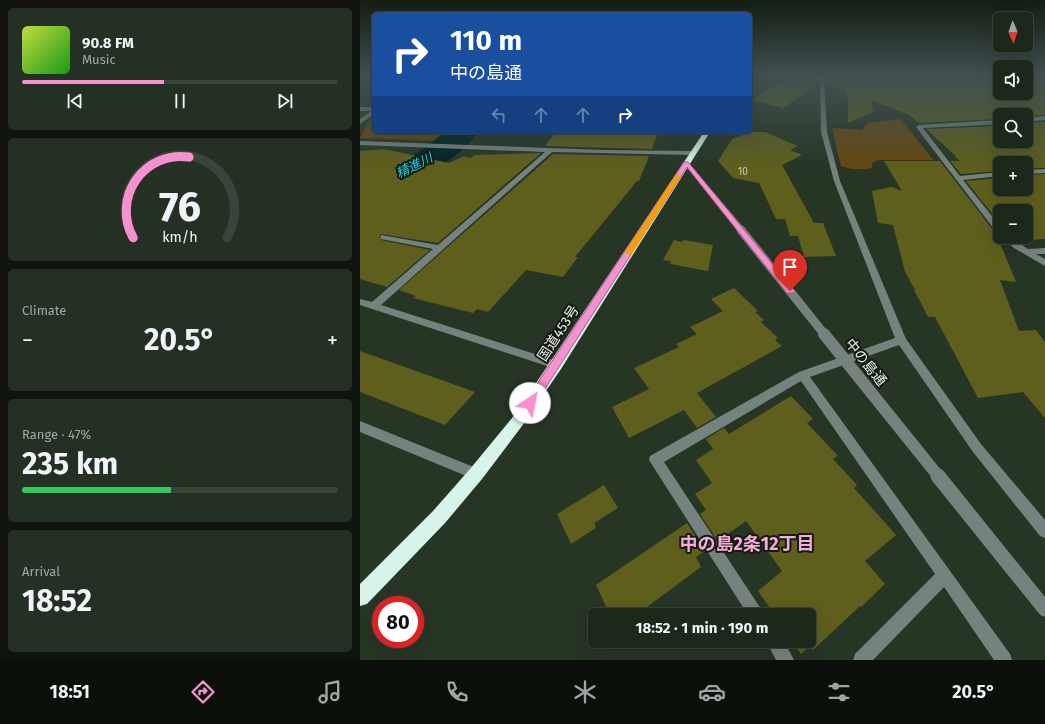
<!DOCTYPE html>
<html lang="en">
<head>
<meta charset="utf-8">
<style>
	body { margin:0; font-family:"Fira Sans","Noto Sans JP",sans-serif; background:#253025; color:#f1f3f6; height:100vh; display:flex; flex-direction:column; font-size:15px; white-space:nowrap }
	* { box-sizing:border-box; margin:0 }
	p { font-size:13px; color:#a0a6a3 }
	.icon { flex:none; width:22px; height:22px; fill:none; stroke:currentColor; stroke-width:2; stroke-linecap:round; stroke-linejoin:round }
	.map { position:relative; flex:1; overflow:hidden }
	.panel { display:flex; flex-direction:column; gap:8px; padding:8px; background:#10160f; width:360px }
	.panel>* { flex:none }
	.hud { position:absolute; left:12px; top:12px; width:380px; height:122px; border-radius:6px; box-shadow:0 4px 16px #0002,0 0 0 1px #3b443b; background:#1a4fa0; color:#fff; overflow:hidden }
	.needle { width:26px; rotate:178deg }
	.buttons { position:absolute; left:633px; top:12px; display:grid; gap:8px }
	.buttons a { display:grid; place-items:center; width:40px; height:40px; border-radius:6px; background:#1d281c; box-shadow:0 4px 16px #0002,0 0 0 1px #3b443b; font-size:20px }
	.speed { position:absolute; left:12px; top:596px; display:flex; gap:8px; font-size:20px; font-weight:700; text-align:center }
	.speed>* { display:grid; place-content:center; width:52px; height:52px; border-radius:50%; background:#1d281c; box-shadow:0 4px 16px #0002,0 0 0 1px #3b443b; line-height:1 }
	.speed .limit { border:6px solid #d22; background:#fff; color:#111 }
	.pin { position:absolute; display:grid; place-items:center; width:34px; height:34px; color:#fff; margin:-41px -17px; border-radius:50% 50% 50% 0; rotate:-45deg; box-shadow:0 0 4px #0007 }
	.pin .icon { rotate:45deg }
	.me { position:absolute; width:44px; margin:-22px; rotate:34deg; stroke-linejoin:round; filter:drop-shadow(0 0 3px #0008) }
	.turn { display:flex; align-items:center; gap:14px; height:84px; padding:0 12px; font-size:18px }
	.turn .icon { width:52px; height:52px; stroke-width:2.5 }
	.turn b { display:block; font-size:28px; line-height:34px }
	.lanes { display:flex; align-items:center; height:38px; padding:0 12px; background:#0003; justify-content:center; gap:20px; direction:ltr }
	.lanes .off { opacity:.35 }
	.big { font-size:30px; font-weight:700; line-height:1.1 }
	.panel .tile { flex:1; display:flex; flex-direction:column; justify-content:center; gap:6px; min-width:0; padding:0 14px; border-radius:6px; background:#253025 }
	.panel .dial { align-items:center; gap:0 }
	.dial svg { height:104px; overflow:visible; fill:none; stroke:#3b443b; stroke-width:7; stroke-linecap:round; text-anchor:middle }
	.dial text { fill:#f1f3f6; stroke:none }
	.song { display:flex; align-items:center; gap:12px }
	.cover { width:48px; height:48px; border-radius:6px; background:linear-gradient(135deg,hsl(70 70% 55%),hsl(120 70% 35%)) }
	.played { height:4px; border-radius:2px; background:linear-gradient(90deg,#f790ce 45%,#3b443b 45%) }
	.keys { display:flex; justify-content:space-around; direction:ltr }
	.heat { display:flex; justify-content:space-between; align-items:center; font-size:22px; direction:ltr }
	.charge { height:6px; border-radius:3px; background:linear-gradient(90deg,#34c759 47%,#3b443b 0) }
	.trip { position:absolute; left:228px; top:608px; width:228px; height:40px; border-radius:6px; background:#1d281c; box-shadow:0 4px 16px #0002,0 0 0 1px #3b443b; font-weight:700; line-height:40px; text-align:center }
	.menu { display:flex; height:64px; justify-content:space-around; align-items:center; background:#0c100b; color:#a0a6a3 }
	.menu .icon { width:28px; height:28px }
	.menu .active { color:#f790ce }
	.menu b { font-size:18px; color:#f1f3f6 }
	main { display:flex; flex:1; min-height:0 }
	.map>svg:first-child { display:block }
</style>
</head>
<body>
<main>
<section class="panel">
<div class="tile">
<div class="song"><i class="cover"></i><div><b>90.8 FM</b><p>Music</p></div></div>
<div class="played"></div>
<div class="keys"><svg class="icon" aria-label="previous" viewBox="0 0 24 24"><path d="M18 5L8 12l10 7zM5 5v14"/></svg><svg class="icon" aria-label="pause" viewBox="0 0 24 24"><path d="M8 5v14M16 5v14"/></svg><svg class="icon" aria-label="next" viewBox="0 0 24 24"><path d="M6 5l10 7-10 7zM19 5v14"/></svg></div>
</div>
<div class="tile dial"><svg viewBox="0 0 100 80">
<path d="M14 69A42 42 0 1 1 86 69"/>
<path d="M14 69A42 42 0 0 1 57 7" stroke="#f790ce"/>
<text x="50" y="56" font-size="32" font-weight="700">76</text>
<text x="50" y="72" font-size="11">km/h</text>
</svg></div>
<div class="tile"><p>Climate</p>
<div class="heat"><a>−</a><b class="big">20.5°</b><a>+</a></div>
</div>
<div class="tile"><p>Range · 47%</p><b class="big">235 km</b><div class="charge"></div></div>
<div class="tile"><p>Arrival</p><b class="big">18:52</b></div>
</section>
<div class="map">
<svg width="685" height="660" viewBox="0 0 685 660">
	<rect width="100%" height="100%" fill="#273525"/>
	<path fill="#664812" d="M10,119H14V132H85L75,141L0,138Z
		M541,119L573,160H517L512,163V168C502,170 491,170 481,166L472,128L502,130L507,123Z"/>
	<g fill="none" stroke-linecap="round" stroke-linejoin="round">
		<path fill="#002326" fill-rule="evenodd" d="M85,132H118C99,159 71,171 43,185C29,191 15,198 0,202V178L57,153Z"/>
	</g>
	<path fill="#5e5e1d" d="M432,75H458L459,83L423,108L392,100Z
		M466,75H632L640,76V93H666V78L685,79V115L666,116V115H640V119L559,123L549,115L511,100L513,112L488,123V102L486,91L466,83Z
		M685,122V168H666V163H640V171L601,174L590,161H600L594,156H596L566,129L640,126V141H666V123Z
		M196,132H298L292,149L185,146Z
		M389,132H405L438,146L430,150L442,155L422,165L454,223H463L476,256L444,257L438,236H430L425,219H416L399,183L373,178L358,161L372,139Z
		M24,149L89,163L104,156L110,158L115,155L181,153L78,243L20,234L21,240L70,250L27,287L0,279V151Z
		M193,154L289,156L279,181H277L215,257H218L203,277L166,270L128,312L117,309L113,313L53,298L56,296L39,290Z
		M524,161H580L636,234H640V238L645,242L640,243L656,282L640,280L659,331L676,330L685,342V418L663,392L618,398L575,317H568L554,290H555L545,272L533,225L518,223L512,191L532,187L542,191Z
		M685,174V239L659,241L653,237H666V211H640V224L606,181L640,178V189H666V175Z
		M314,240L322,242L324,240L353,245L348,271L310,264L311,261L303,260Z
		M374,288L398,311L395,312L404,320L401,322L418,338L415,340L422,346L337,393L356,417L337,428L324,410L269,438L252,407L289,389L274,368L319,347L316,344L337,334L330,327L363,311L351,299Z
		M0,351L115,392L85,425L0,392Z
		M431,396L453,419L447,423L478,456L473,459L497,485L494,488L536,535L505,561L525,584L501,607L500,606L453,650L450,646L441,654L432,641H449V615H415L398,591L422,571L386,521L358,541L340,514L346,510L335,494L352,483L336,460L353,449L346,439L364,428L369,434Z
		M244,485L258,508L234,523L236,528L211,544L197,514Z
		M327,523L345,551L336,557L341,567L276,615H250L236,585Z"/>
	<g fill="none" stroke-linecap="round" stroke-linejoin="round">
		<path fill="#76827e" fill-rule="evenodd" d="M460,75H464L467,132L480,181L546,339L621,444L685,520V538L680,536L613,452L539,345L450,377L650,654L652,660H634L584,587L513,660H493L495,654L575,574L441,381L304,462L405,615H388L289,460L290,456L439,372L535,338L474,181L461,132Z
			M0,77H14V79H0Z
			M0,107H14V114L0,124V119L11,111H0Z
			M685,116V120L666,122V118Z
			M640,120V124L563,128L600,176L640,172V176L603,180L640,226V233H637L556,127L559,125Z
			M0,141L242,150L333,151L336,153L333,155L192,152L21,305L200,362L201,365L200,368L196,369L0,305V299L12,302L73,249L21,239V235L78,245L185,152L0,145Z
			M324,162H328L384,228V232H378L324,164Z
			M685,169V173L666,174V170Z
			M641,237H650L668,249L685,248V254H676L685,259V266L654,248Z
			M0,421L121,470L123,474L121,478L116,480L0,432Z
			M406,641H424L434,660H416Z"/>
		<path fill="#d6f4e9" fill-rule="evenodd" d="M344,132H350L201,369L162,426L122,479L85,523L7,604L0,606V584L73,511L110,469L152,418L191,361Z"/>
		<path stroke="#76827e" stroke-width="9" d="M381,230L465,335"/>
		<path stroke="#76827e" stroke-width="12" d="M464,334L579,477"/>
		<path stroke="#76827e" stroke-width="15" d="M578,476L685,609"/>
	</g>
	<linearGradient id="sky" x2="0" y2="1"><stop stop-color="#151d14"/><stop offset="0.45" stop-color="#415151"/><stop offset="1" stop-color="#415151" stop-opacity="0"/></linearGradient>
	<rect width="685" height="168" fill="url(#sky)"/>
	<path fill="#f790ce" stroke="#a15e86" d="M324,162H328L433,289L435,291L433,293H427L327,167L174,406L170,407L167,406L165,403L167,399Z"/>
	<path fill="#f59e0b" d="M318,174L321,176L273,252L272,254H266L265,252L315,176Z"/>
	<g text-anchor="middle" stroke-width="4" stroke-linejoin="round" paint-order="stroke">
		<g font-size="10" fill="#c7ceb5">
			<text x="383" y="175">10</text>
		</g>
		<g font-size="13" font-style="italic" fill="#0cd9e8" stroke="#141b13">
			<text transform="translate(54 165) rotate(-27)" y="5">精進川</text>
		</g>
		<g font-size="14" fill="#eaf3e8" stroke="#141b13">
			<text transform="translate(198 333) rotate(-57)" y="5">国道453号</text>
			<text transform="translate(506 362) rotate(51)" y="5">中の島通</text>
		</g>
		<g font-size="18" font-weight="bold" fill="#f5acd6" stroke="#141b13">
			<text x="387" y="550">中の島2条12丁目</text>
		</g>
	</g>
</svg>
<div class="buttons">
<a><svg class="needle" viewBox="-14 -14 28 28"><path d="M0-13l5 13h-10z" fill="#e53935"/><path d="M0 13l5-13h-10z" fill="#a0a6a3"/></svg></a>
<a><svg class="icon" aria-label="sound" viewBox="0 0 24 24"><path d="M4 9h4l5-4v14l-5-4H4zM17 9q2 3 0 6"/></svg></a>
<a><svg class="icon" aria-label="search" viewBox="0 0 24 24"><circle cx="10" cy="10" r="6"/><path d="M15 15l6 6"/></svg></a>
<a>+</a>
<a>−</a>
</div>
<div class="speed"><div class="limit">80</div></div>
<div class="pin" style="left:430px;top:291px;background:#d93025"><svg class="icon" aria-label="arrive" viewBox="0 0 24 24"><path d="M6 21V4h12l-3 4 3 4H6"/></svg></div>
<svg class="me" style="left:170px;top:403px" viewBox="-20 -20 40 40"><circle r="19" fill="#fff"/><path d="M0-13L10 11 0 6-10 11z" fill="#f790ce"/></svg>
<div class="trip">18:52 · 1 min · 190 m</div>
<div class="hud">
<div class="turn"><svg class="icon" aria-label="right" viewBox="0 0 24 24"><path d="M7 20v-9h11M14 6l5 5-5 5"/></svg><div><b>110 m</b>中の島通</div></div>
<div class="lanes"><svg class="icon off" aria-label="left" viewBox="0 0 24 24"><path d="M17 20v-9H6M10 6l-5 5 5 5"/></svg><svg class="icon off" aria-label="ahead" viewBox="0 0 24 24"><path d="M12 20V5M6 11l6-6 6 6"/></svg><svg class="icon off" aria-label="ahead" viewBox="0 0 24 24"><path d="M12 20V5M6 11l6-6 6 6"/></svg><svg class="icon" aria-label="right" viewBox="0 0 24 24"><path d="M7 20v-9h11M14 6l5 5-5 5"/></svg></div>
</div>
</div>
</main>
<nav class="menu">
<b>18:51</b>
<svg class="icon active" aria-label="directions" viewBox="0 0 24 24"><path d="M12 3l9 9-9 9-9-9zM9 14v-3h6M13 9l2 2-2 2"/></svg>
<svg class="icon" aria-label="music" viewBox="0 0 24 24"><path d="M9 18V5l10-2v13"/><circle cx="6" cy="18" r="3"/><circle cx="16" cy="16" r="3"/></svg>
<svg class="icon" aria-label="phone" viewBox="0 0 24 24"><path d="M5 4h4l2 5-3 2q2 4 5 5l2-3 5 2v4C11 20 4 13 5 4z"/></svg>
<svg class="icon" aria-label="climate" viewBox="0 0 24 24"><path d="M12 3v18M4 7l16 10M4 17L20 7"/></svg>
<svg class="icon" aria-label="car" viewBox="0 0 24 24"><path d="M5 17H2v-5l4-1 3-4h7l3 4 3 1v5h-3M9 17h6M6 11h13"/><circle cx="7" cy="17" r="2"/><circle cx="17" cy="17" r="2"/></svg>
<svg class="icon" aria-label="filters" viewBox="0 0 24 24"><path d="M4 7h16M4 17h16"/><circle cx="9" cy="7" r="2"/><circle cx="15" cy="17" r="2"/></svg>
<b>20.5°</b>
</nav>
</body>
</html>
